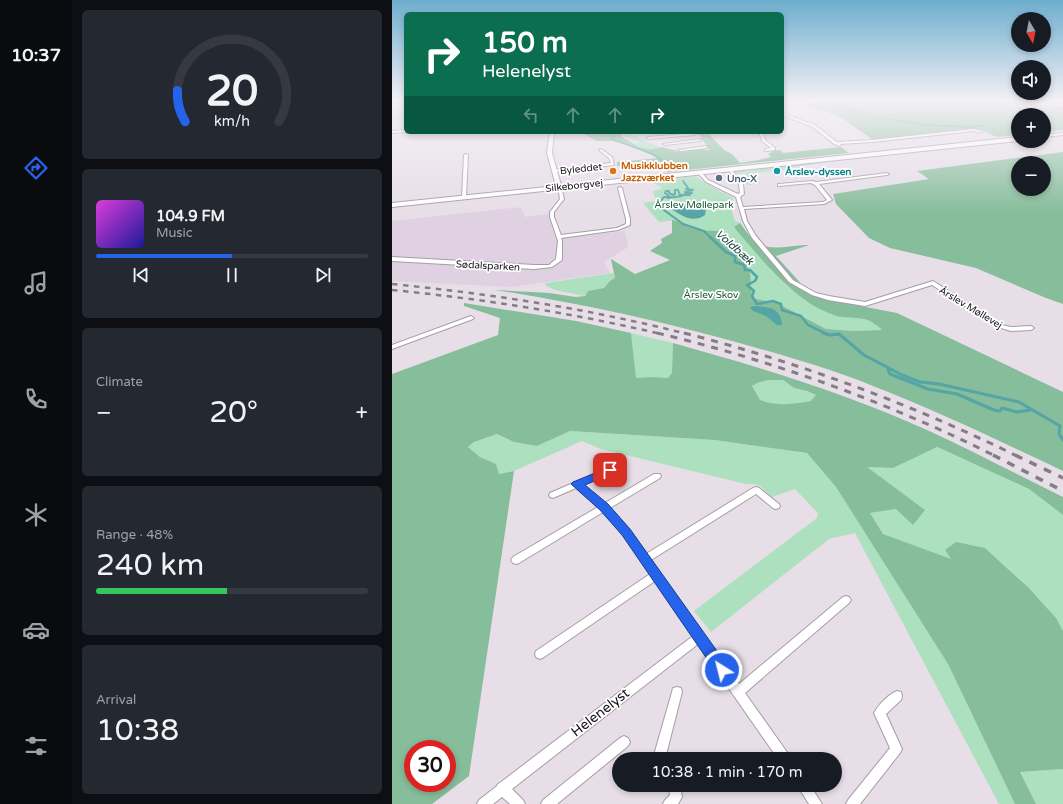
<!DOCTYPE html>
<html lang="en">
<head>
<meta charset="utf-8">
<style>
	body { margin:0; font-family:"Varela Round",sans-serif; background:#242831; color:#f1f3f6; height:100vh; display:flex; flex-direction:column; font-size:15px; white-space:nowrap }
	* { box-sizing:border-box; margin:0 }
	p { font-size:13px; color:#9ea1a6 }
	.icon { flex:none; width:22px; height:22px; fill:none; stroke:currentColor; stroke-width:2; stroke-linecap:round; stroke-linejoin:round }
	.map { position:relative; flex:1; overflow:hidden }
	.side { display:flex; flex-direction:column; gap:10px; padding:10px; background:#0d0f14; width:320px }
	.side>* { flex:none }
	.guide { position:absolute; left:12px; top:12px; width:380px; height:122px; border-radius:6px; box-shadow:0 2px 6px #0003; background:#0b6e4f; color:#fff; overflow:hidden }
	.needle { width:26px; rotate:170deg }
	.fabs { position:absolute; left:619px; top:12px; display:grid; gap:8px }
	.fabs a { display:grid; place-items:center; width:40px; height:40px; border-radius:50%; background:#171b24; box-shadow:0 2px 6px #0003; font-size:20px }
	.speed { position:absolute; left:12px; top:740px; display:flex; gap:8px; font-size:20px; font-weight:700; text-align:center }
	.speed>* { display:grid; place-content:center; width:52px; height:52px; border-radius:50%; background:#171b24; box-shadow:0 2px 6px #0003; line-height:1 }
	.speed .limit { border:6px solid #d22; background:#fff; color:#111 }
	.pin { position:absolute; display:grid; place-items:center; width:34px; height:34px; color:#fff; margin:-17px; border-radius:8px; box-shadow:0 2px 6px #0006 }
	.me { position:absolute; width:44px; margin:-22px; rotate:324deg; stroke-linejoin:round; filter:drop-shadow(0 0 3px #0008) }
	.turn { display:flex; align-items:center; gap:14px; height:84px; padding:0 12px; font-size:18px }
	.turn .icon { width:52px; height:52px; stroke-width:2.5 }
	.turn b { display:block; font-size:28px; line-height:34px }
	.lanes { display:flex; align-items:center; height:38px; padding:0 12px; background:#0003; justify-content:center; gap:20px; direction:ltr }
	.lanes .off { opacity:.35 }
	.big { font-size:30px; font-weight:600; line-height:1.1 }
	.side .card { flex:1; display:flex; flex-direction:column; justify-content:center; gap:6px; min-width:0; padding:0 14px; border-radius:6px; background:#242831 }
	.side .dial { align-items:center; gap:0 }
	.dial svg { height:104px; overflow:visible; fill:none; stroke:#363941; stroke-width:7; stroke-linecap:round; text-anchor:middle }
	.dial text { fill:#f1f3f6; stroke:none }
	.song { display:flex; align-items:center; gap:12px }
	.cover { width:48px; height:48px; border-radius:6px; background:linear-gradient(135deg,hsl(300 70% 55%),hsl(240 70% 35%)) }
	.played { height:4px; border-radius:2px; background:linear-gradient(90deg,#2563eb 50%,#363941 50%) }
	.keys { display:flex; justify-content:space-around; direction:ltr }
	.heat { display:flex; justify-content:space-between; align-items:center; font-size:22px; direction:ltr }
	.charge { height:6px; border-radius:3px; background:linear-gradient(90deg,#34c759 48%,#363941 0) }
	.trip { position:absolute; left:220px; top:752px; width:230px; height:40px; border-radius:20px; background:#171b24; box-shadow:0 2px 6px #0003; font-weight:600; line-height:40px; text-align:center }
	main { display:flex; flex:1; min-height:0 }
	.dock { display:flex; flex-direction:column; width:72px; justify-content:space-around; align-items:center; background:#090b0e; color:#9ea1a6 }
	.dock .icon { width:28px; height:28px }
	.dock .selected { color:#2563eb }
	.dock b { font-size:18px; color:#f1f3f6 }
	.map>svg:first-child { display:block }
</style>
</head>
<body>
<main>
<nav class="dock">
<b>10:37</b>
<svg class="icon selected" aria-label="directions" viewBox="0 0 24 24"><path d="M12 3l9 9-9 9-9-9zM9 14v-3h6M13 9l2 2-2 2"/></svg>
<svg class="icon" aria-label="music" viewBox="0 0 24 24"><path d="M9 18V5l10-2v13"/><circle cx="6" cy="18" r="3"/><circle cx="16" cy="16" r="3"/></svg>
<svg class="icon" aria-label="phone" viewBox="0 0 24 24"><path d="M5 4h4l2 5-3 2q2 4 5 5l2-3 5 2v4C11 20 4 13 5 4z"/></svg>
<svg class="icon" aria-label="climate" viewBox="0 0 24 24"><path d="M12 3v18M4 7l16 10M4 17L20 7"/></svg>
<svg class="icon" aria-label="car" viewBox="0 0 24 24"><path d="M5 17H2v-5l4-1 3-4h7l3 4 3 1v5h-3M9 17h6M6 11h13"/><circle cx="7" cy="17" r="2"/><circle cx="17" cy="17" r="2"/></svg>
<svg class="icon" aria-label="filters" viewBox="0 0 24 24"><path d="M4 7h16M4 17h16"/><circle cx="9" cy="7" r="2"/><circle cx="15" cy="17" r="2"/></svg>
</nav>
<section class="side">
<div class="card dial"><svg viewBox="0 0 100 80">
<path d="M14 69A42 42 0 1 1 86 69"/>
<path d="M14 69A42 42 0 0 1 8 45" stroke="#2563eb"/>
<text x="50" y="56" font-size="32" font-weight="700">20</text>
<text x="50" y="72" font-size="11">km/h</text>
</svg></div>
<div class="card">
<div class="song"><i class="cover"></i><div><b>104.9 FM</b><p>Music</p></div></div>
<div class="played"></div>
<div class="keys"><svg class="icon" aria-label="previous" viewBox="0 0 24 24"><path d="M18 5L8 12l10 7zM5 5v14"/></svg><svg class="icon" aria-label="pause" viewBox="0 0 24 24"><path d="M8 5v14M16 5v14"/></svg><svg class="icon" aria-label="next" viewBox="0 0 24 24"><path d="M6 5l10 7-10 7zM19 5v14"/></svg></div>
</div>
<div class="card"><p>Climate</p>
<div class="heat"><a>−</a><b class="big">20°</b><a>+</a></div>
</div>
<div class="card"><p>Range · 48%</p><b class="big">240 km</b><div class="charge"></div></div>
<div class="card"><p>Arrival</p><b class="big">10:38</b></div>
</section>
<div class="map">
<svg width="671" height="804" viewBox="0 0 671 804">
	<rect width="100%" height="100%" fill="#e7dee8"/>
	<path fill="#dfd1e1" d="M129,207L133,217L156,214L164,239L233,231L236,247L212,262L218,273L120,287L0,281V221Z"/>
	<path fill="#ace0be" d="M0,101H14V120L0,121Z
		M237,134L268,147C259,149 251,149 242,144L247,142L232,136Z
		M440,161L388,170L389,172L385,175L380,171L361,173L368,183L357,185L351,183L350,180L357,179L353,173L345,174L344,171H352L354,172L380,167L383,171L384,170L382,167Z
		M303,176L320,187L341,198L340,212L343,221L348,223L342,227L394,285L440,315L465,317L482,322L490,330L462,331L434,329L385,303L359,298L358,272L328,231H318L293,226L284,220L267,222L251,203L264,201L261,191L269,189V186L258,182Z
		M222,273L223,278L218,281L212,288L196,291L192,296L163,290L153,285L154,283Z
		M239,333L281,343L280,374L276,378L260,377L244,379Z
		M377,380H391L402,388L415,391L424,395L420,401C401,404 386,407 368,401L360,386L365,383Z
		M178,431L323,440L415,453L444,487L556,664L623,804H607L463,533L437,539L319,632L302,611L425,518L426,513L403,489L380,497L368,486L363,484H354L209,449L190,441L122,471L107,474L104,464L88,457L76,447L82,442L105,434L122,442L145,446Z
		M544,447L637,489L671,515V631C652,598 621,573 593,548L553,550L560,560L491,534L478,513L504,509L474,467L501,468Z
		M671,769V804H644L628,772Z"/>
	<path fill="#86bd9a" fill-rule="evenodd" d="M421,101H602L671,106V130L652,132V115H626V135L604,137L588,129L481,140L447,116L410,105Z
		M195,132H229L230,137L247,147L259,149L270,147L289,152L297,151L296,150L311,148L313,150H318L305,132H315L332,150L340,154L348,163L367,160L379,157L376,154L381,151L388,150L391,153L449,147L457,153L275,172L267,163L225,166V162L268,158L240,146L220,141H205L192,134Z
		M671,152V304L654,298L584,268L498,248L477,238L444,204L441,194L537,179L525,171ZM626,163H652V189H626Z
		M280,220C285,220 288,223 292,225C302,230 317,231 328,231L345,248L358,272L360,298L385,303L434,329L462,331L490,330C472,311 457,322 439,314C411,303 392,283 372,262C362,250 351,239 342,227L348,223C354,231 361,242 370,245C384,251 403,244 417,245L384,256L413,288L442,301L505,313L671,392V471C608,441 545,411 481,386C439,369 394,356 351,344C269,321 187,303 103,290L157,293L184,297L193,296L196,291L212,288L218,281L223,278L219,259L243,274L278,260L258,251L270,243L269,239L280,233Z
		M72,303L184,321L239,333L244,378L260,377L276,378L280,373L281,343C367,367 454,393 535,430C581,451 626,475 671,497V515L637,489L545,447L501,468L475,467L533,510L521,525L504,509L478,513L491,534L559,559L553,550L564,542L593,548L637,588L664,618L671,631V769L628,772L644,804H623L556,664L444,487L415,453L323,440L178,431L145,446L122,442L105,434L82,442L76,447L88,457L104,464L107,474L122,471L77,776L40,804H0V374L106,335L108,318L72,306ZM377,380H391L402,388L415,391L424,395L419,401C401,404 386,407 368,400L360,386L365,383ZM21,749H55V783H21Z"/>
	<path fill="#55a4a6" d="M294,201L314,202L315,204L313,215C299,225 286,213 275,206L276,203Z
		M361,306C376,307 389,307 390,325H385L374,316L361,311L358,308Z"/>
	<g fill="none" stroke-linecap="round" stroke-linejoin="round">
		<path stroke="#55a4a6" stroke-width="1.5" d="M430,101L434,104L480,115
			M485,117L533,125L578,127L593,125
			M221,132L220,139L260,154L273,162"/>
		<path stroke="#55a4a6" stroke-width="2" d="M272,161L281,168
			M291,181L296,188L294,189L301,190L293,192L300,193H293L298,195H288L286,190H283V194L281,195L277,193V191H274L273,193L278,197H272L265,205L291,224L312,231L319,238
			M276,198L290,196"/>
		<path stroke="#55a4a6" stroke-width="2.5" d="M318,237L334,252L343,256V262L352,265L353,270H358L365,277L363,281L355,285L362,291L360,296L365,304L381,301L389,304L390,310L409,316L416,325L435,334"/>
		<path stroke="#55a4a6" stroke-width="3" d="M431,333L438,335L447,334L472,355L510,375L528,382L547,384L627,402L668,426L667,434L671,440
			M496,370L498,374L536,389L565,394L602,410L608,411L610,408L625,412L638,410"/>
		<defs>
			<path id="street" d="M615,101H633L671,104V106Z
				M390,113L423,125L445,142L480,140L582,129L590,132L588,133L582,131L480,142L448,144L449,145L447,146L442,144L421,127L390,115Z
				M14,130V132L0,133V131Z
				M367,132H371L373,140L383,148V150L373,151V149L379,148L370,141Z
				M304,133L303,135L256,139L254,138L256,137Z
				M309,139L308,141L273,145L271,144Z
				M314,146L315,148L288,151L286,150Z
				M209,149L220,157L222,165L162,172L160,171L162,170L219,163L217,158L207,150Z
				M74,154L76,155L74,197L72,198L70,197L72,155Z
				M338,168L351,184L352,194L348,197L351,207L431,202L435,200L423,185L419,183L386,186V184H387L420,181L424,182L495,173L497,174L495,175L427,184L440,200L432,204L352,209L355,221L364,236L401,280L424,293L437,296L473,302L541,281L610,325L619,327L639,326L642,328L639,330L619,331L606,327L540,285L473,306L436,300L420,295L397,282L360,238L351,221L344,197L314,182L305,172L308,171L316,180L346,194L348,193L347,184L336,169Z
				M166,186L169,187L172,199L162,212V217L169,235L225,228L234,224V219L226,188L228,187L230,188L238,219V225L226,230L169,238L170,241V260L160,267L142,269L0,261V257L142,265H157L164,259L166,241L158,217V212L168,199Z
				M79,316L82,318L81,319L0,349V345Z
				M218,467L221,468L222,470L221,472L191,485L213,503L262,474H268L269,476L268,478L218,508L237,530L254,554L361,488L364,487L367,488L387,504L388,506L387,508L384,509L381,508L364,494L259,560L347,684L451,597L454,596L457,597L459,600L457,603L353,693L397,755L399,759H386L306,644L120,789L131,800L133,804H118L110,797L101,804H85L87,800L105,786L106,784L109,782L301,636L263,581L152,657L148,659L144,657L143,654L144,651L258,574L231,534L211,512L127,563L124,564L121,563L119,560L121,557L206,507L184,488L161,498L158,497L157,495L158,493Z
				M285,687L289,688L290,692L274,755L275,759H263L262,755L280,692L281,688Z
				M505,691L509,692L510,696L509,700L494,714L510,749L508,753L468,804H454L456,800L498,748L482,713C486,705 497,694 505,691Z
				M232,736L236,738L238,742L236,746L165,804H149L151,800L228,738Z
				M276,785H288L290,797L286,804H271L273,800L278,795Z
				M405,785H418L430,804H417Z"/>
			<path id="secondary" d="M158,132H162L160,153L169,185L626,137V141L0,207V203L164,186L155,153Z
				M671,133V135L652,137V135Z"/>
		</defs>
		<use href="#street" stroke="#a59da7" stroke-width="2"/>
		<use href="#secondary" stroke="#a59da7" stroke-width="2"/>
		<use href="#street" fill="#fff" fill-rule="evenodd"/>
		<use href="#secondary" fill="#fff" fill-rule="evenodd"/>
		<path stroke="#837d84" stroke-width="2.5" stroke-dasharray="5.5 5.5" stroke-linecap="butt" d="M0,284C100,294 198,309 295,334
			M0,290C91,299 180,313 269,334"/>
		<path stroke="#837d84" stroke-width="3" stroke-dasharray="7 7" stroke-linecap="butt" d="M265,333C379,360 498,403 603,456
			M292,333C406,362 519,404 625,456"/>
		<path stroke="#837d84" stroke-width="3.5" stroke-dasharray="8 8" stroke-linecap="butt" d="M601,455L671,491
			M623,455L671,478"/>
	</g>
	<linearGradient id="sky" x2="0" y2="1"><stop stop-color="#6daece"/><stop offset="0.47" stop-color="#f4f0f5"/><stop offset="1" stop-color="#f4f0f5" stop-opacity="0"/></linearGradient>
	<rect width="671" height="214" fill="url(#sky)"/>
	<path fill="#2563eb" stroke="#184099" d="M218,467L221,468L223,470L221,473L193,485L216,504L238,529L335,665L337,670L335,675L330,677L326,675L230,535L208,510L179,484L181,482Z"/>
	<circle fill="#e8710a" stroke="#fff" stroke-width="1.5" cx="221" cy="171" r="4"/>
	<circle fill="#0f9aa8" stroke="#fff" stroke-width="1.5" cx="385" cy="171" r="4"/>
	<circle fill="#5c6f8a" stroke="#fff" stroke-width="1.5" cx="327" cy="178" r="4"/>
	<g text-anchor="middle" stroke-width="3.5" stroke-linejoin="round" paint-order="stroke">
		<g font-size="10" font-weight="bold" fill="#c56008" stroke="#fff" text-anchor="start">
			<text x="229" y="169">Musikklubben<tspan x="229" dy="12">Jazzværket</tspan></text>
		</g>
		<g font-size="10" fill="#171518" stroke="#fff">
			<text transform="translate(189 168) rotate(-6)" y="4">Byleddet</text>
			<text transform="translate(182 185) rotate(-6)" y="4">Silkeborgvej</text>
			<text transform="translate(96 265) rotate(3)" y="4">Sødalsparken</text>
			<text transform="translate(579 307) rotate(31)" y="4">Årslev Møllevej</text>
		</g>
		<g font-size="10" font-weight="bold" fill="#0d838f" stroke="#fff" text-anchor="start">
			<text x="393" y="175">Årslev-dyssen</text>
		</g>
		<g font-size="10" font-weight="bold" fill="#4e5e75" stroke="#fff" text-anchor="start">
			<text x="335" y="182">Uno-X</text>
		</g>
		<g font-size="10" fill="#145634" stroke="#fff">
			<text x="302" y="208">Årslev Møllepark</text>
			<text x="319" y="298">Årslev Skov</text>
		</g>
		<g font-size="11" font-style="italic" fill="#143b3c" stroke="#fff">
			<text transform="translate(343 247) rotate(42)" y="4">Voldbæk</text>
		</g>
		<g font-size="14" fill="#171518" stroke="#fff">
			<text transform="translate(208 712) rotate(-38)" y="5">Helenelyst</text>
		</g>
	</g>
</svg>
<div class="fabs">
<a><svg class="needle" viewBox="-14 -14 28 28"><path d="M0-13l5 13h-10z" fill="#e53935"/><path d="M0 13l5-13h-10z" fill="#9ea1a6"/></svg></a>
<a><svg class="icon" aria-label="sound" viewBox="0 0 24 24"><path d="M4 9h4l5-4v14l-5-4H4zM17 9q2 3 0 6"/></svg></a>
<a>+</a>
<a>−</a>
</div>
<div class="speed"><div class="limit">30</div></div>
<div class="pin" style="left:218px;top:470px;background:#d93025"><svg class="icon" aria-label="arrive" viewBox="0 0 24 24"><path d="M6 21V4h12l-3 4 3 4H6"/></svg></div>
<svg class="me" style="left:330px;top:670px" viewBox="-20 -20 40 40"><circle r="17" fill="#2563eb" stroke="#fff" stroke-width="3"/><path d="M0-11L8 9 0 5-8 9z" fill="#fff"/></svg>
<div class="trip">10:38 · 1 min · 170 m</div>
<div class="guide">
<div class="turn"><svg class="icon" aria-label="right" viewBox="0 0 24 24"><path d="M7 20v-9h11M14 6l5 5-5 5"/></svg><div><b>150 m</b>Helenelyst</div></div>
<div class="lanes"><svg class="icon off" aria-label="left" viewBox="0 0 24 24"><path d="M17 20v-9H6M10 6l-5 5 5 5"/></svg><svg class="icon off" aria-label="ahead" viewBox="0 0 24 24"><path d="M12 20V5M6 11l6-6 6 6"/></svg><svg class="icon off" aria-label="ahead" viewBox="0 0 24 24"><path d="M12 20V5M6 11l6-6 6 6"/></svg><svg class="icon" aria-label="right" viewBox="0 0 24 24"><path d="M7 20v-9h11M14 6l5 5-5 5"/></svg></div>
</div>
</div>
</main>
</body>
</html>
